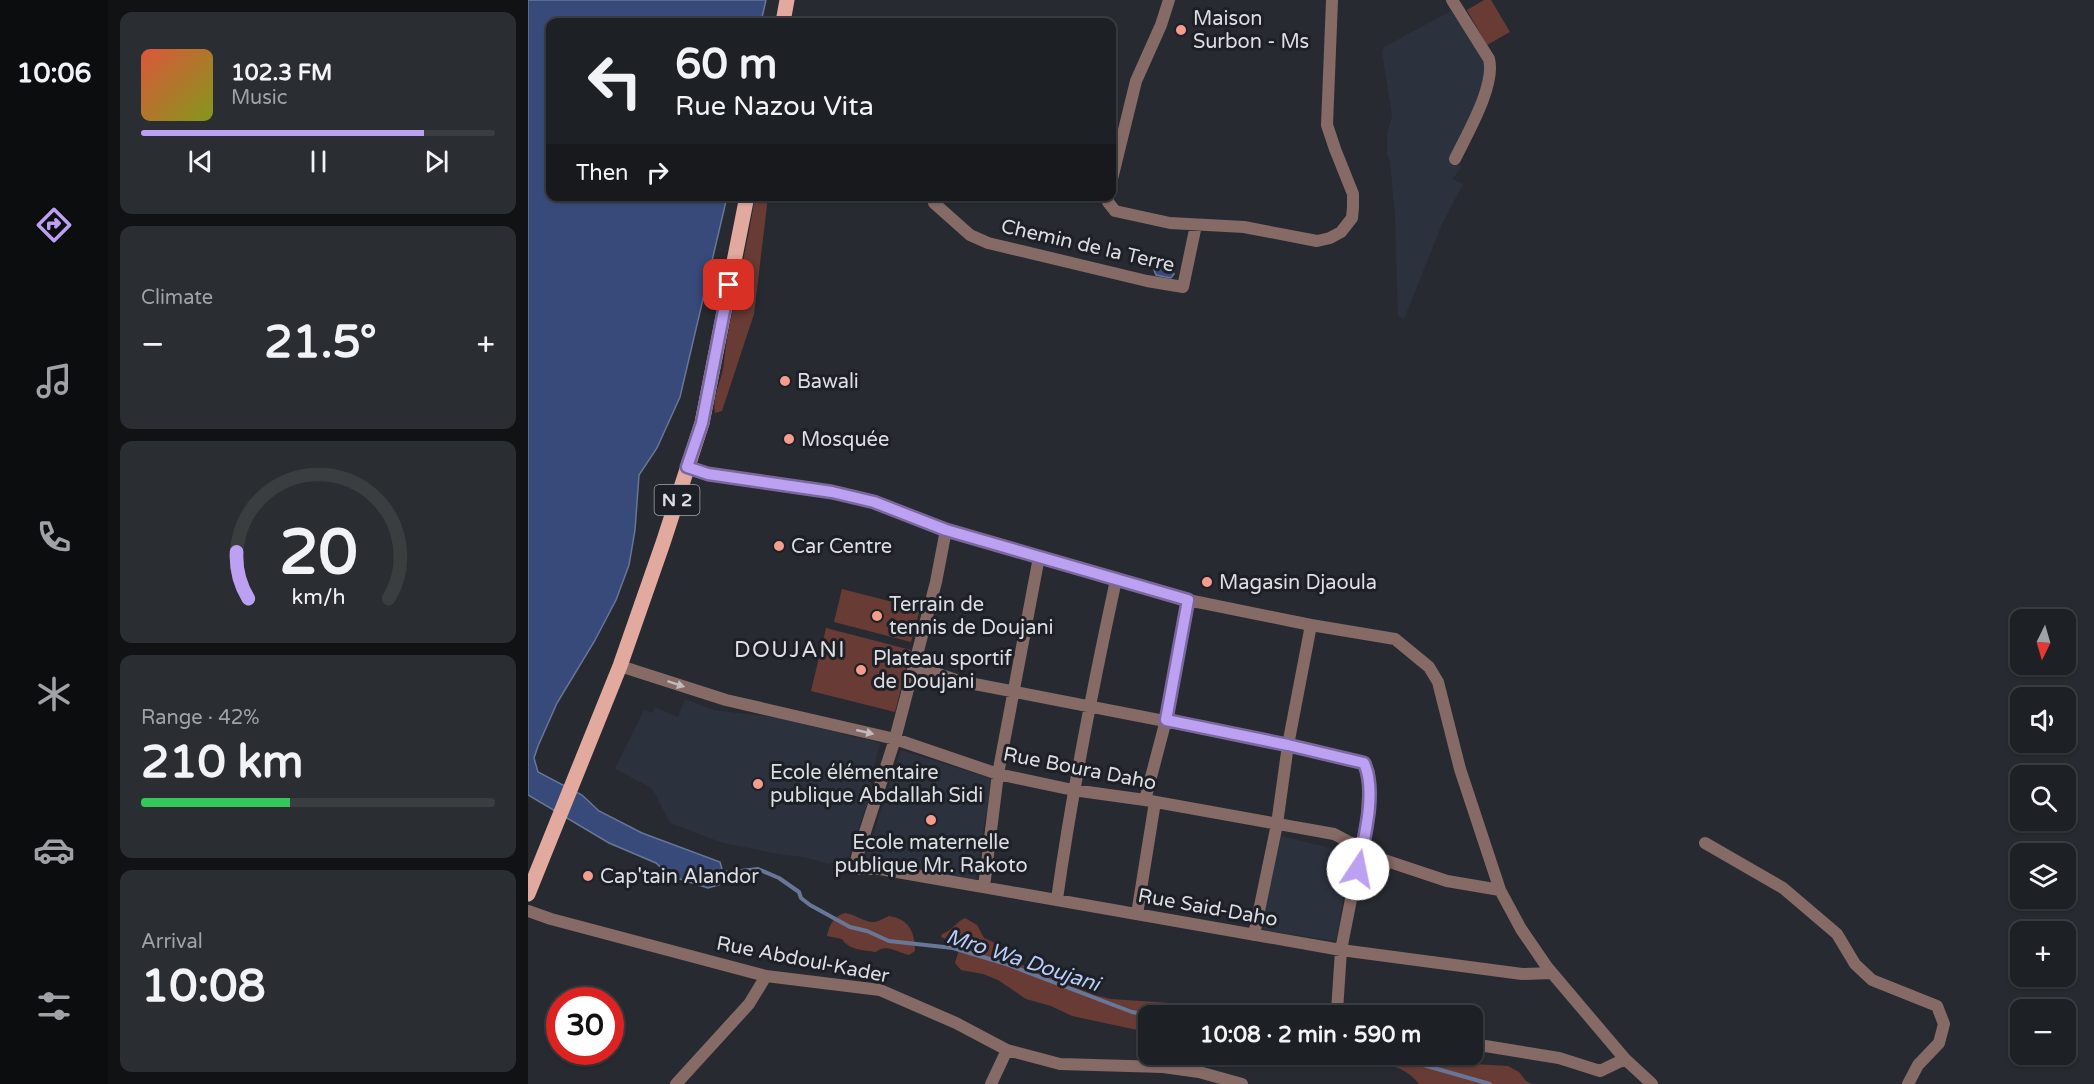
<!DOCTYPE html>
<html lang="en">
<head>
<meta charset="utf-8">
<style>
	body { margin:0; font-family:"Varela Round",sans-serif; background:#2a2d31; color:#f1f3f6; height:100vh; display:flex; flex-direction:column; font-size:22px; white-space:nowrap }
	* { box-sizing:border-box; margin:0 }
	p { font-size:20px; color:#a0a3a6 }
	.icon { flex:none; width:33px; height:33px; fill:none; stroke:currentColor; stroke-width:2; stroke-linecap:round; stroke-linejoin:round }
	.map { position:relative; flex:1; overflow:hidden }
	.side { display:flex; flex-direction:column; gap:12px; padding:12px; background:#101214; width:420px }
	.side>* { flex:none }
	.guide { position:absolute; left:18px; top:18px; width:570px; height:183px; border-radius:12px; box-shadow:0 2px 4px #0004,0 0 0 2px #3b3e41; background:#1d2024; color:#f1f3f6; overflow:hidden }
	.needle { width:39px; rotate:185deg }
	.tools { position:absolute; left:1482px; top:609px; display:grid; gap:12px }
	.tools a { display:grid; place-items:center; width:66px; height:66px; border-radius:12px; background:#1d2024; box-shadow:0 2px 4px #0004,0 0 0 2px #3b3e41; font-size:30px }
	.speed { position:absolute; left:18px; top:987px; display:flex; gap:12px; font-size:30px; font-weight:700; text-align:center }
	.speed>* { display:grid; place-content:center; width:78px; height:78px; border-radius:50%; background:#1d2024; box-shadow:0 2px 4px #0004,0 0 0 2px #3b3e41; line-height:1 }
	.speed .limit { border:9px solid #d22; background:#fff; color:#111 }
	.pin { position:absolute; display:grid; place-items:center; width:51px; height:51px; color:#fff; margin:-26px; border-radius:12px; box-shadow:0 3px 9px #0006 }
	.me { position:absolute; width:66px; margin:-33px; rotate:11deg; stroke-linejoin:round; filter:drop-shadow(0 0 4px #0008) }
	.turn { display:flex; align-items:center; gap:21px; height:126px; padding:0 30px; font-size:27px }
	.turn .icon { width:78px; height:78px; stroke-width:2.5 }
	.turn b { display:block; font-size:42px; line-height:51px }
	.then { display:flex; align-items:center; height:57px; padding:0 30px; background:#0003; gap:12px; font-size:22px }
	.big { font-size:45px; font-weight:700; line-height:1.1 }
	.side .widget { flex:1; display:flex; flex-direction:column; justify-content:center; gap:9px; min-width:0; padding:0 21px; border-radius:12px; background:#2a2d31 }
	.side .dial { align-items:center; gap:0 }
	.dial svg { height:156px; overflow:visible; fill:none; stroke:#3b3e41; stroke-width:7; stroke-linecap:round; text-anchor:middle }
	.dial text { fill:#f1f3f6; stroke:none }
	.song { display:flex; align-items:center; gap:18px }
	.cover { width:72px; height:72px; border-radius:9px; background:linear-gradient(135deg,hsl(10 70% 55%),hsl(70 70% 35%)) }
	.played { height:6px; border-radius:3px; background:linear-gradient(90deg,#bca0f2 80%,#3b3e41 80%) }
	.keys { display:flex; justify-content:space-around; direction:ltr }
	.heat { display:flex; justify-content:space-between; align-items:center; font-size:33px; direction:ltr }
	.charge { height:9px; border-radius:4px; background:linear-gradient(90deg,#34c759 42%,#3b3e41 0) }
	.trip { position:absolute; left:610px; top:1005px; width:345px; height:60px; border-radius:12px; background:#1d2024; box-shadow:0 2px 4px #0004,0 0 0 2px #3b3e41; font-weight:700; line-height:60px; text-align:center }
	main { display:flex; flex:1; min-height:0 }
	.dock { display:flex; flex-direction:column; width:108px; justify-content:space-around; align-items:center; background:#0c0d0e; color:#a0a3a6 }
	.dock .icon { width:42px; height:42px }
	.dock .selected { color:#bca0f2 }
	.dock b { font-size:27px; color:#f1f3f6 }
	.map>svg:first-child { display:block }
</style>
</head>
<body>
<main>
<nav class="dock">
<b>10:06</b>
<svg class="icon selected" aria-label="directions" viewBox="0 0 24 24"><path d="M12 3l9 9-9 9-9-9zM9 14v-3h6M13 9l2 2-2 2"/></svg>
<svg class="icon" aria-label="music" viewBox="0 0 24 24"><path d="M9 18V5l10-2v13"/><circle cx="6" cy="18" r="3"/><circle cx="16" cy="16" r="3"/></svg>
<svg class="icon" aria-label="phone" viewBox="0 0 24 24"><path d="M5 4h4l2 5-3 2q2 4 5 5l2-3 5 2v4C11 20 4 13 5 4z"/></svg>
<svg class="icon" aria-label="climate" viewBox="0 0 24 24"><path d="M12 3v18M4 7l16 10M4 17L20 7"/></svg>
<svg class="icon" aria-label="car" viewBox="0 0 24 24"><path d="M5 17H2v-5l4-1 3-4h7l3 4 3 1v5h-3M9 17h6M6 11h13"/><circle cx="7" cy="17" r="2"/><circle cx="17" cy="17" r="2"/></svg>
<svg class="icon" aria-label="filters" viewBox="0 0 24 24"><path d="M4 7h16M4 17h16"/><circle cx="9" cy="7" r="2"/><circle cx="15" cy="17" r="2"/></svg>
</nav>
<section class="side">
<div class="widget">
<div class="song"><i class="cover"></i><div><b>102.3 FM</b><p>Music</p></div></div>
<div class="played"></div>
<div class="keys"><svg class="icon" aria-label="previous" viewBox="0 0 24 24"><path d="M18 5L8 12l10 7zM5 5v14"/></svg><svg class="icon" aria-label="pause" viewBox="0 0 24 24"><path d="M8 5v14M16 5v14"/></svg><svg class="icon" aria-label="next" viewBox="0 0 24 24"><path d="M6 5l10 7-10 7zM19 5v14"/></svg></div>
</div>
<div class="widget"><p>Climate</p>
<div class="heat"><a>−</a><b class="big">21.5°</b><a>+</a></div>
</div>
<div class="widget dial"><svg viewBox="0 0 100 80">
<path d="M14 69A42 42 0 1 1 86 69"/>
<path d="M14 69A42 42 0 0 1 8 45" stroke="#bca0f2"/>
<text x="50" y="56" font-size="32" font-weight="700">20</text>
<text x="50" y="72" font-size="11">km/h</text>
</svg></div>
<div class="widget"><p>Range · 42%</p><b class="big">210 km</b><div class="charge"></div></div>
<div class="widget"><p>Arrival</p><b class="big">10:08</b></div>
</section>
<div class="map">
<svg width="1566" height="1084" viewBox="0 0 1566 1084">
	<rect width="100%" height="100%" fill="#272a30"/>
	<path fill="#2c323d" d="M923,11L960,63L958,85L924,161L933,167L925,179L935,184L914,224L876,319L870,316L867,215L862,160L859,154V134L864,116L854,52L856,47Z
		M157,699L186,710L251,718L352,743L342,781L344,789L321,856L301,864L276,857L256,855L195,843L142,823L124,788L87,769L116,710L124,713L127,707L150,717Z
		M373,750L464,779L447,880L336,862Z
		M749,835L823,853L808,941L734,930Z"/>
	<path fill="#683c35" d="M956,0H963L982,32L959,45L939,10Z
		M227,197H240L226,314L194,411L187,413C184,398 192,384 195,369C197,355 198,341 201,328C210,284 220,241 227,197Z
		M314,589L392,609L383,642L306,622Z
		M298,628L383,650L367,712L283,691Z
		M317,913C327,914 337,923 347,922C351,921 356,918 361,916C381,919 387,932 387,951L381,955C370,953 358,943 348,952C335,950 321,950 314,939L299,936C301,925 306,916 317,913Z
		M437,918L449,925L456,938L467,943L475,957L566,995L583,999L672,1005L690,1012H704L717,1006L728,1014L727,1015L621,1016V1030L614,1031L544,1016L523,1006L498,999L470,980L455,974L433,970L427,963L431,950L430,944L413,937L414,934C427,929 426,923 437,918Z
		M828,1055H891L927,1063L980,1066L991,1072L998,1081L1004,1084H891C872,1060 853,1067 827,1062Z"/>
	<path fill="#374a79" stroke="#687698" stroke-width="1.5" d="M0,0H238L233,22H22V196L199,197L152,397L129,448L111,475L107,530L101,565L88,600L66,642L29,703L10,746L6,758L10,772L54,795L71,811L114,833L192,862L195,873L191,885L180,888L142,876L128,863L81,843L0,795Z
		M629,267L644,270L646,274L643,278L628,275L626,270Z"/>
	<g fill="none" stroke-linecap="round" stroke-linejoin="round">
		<path stroke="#687698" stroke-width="4" d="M192,871L195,873L230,869L251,878L271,892L273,898L282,905L322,927L339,931L361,941L425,948L475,963L604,1012L625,1016
			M789,1054L806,1056L860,1055L962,1084"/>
		<path stroke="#866a65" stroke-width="12" d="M924,0L961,59C968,85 939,134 927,159
			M584,179L608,81L633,25L641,0
			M580,196V202L587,211L642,223L716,227L789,241L802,238L813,232L824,218L825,207V194L807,149L799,125L804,0
			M406,203L442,235L460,243L619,281L655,287L668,225
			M159,467L181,474L304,492L346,502L418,530L660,600L783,625L867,639L901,667L910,682L932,769L972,890L993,929L1019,967L1097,1059L1124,1084
			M418,530L408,582L367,739L329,857L328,863L331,869H352L813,950L994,974L1024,973
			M92,666L198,700L367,739L470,774L545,790L617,800L806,834L856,860L919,881L972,890
			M386,666L431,681L760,745L836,763L841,773L839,818L813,950L809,1011L811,1016
			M617,800L638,720L660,600
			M1177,843L1255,888L1309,934L1327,964L1344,980L1409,1006L1416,1024L1411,1043L1390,1065L1380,1084
			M456,887L470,774L511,557
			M529,899C544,792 565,686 588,580
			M0,911L23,919L238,976L352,990L428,1023L479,1050L532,1064L635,1067L671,1072L714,1084
			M609,914L627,802
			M726,935L749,824L760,745L783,625
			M945,1044L1031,1058L1072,1071L1097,1059
			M148,1084L221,1004L238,976
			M463,1084L479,1050"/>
		<path stroke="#e2a99f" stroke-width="15" d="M255,22L259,0
			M0,894L92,666L135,543L174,423L219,196"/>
	</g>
	<defs><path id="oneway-solid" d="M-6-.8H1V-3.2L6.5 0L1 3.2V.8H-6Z" transform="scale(1.5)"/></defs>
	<g fill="#c2bbbc">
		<use href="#oneway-solid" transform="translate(148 684) rotate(18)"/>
		<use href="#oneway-solid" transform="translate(337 732) rotate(13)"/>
	</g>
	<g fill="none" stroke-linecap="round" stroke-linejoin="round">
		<defs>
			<path id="route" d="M201,285L174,423L159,467L180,474L304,492L346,502L418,530L660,600L638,720L760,745L836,763C849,791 836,839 830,869"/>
		</defs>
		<use href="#route" stroke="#7a689d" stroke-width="15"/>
		<use href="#route" stroke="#bca0f2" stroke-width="10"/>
	</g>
	<g fill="#f59d8d" stroke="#1d2026" stroke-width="2">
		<circle cx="653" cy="30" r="6"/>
		<circle cx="257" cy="381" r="6"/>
		<circle cx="261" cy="439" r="6"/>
		<circle cx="251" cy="546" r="6"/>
		<circle cx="679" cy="582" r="6"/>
		<circle cx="349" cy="616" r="6"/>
		<circle cx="333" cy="670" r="6"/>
		<circle cx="230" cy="784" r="6"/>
		<circle cx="403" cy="820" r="6"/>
		<circle cx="60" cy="876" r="6"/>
	</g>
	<g text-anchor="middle" stroke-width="6" stroke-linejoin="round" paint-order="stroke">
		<rect fill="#1d2026" stroke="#a3a5aa" stroke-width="1.5" x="126.5" y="485" width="45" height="30" rx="4.5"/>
		<g font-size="18" font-weight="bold" fill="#dcdee2">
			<text x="149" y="506">N 2</text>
		</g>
		<g font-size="20" fill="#dcdee2" stroke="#1d2026" text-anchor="start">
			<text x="665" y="25">Maison<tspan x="665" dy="23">Surbon - Ms</tspan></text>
			<text x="269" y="388">Bawali</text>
			<text x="273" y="446">Mosquée</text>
			<text x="263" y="553">Car Centre</text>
			<text x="691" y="589">Magasin Djaoula</text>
			<text x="361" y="611">Terrain de<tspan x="361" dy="23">tennis de Doujani</tspan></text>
			<text x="345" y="665">Plateau sportif<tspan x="345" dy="23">de Doujani</tspan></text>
			<text x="242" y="779">Ecole élémentaire<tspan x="242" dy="23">publique Abdallah Sidi</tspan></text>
			<text x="403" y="849" text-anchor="middle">Ecole maternelle<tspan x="403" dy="23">publique Mr. Rakoto</tspan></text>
			<text x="72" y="883">Cap'tain Alandor</text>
		</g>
		<g font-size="20" fill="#dcdee2" stroke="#1d2026">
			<text transform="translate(560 245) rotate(13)" y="7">Chemin de la Terre</text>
			<text transform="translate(552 768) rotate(11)" y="7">Rue Boura Daho</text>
			<text transform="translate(680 907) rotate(10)" y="7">Rue Said-Daho</text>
			<text transform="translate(275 959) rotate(11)" y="7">Rue Abdoul-Kader</text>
		</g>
		<g font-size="21" font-style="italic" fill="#b9cdfa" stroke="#1d2026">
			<text transform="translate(495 960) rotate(18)" y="7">Mro Wa Doujani</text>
		</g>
		<g font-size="22" letter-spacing="1.5" fill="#dcdee2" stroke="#1d2026">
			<text x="262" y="657">DOUJANI</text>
		</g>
	</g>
</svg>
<div class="tools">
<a><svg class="needle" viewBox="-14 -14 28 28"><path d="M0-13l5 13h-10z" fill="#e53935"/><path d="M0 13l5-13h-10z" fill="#a0a3a6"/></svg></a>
<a><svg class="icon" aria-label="sound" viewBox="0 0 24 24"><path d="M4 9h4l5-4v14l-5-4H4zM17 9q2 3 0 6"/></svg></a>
<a><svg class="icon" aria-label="search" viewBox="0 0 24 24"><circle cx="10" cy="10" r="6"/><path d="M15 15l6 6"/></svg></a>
<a><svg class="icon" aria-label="layers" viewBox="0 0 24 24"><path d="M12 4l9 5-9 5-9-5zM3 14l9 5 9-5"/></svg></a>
<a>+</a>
<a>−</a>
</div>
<div class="speed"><div class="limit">30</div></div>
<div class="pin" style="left:201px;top:285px;background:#d93025"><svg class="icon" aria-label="arrive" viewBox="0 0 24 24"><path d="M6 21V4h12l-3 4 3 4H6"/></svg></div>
<svg class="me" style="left:830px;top:869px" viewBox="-20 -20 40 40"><circle r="19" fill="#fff"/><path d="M0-13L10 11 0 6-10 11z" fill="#bca0f2"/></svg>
<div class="trip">10:08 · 2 min · 590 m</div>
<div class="guide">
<div class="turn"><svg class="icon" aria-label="left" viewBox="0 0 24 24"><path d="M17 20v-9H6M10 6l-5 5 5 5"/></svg><div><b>60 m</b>Rue Nazou Vita</div></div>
<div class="then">Then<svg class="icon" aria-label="right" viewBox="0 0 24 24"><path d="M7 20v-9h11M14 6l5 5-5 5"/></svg></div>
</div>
</div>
</main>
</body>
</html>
